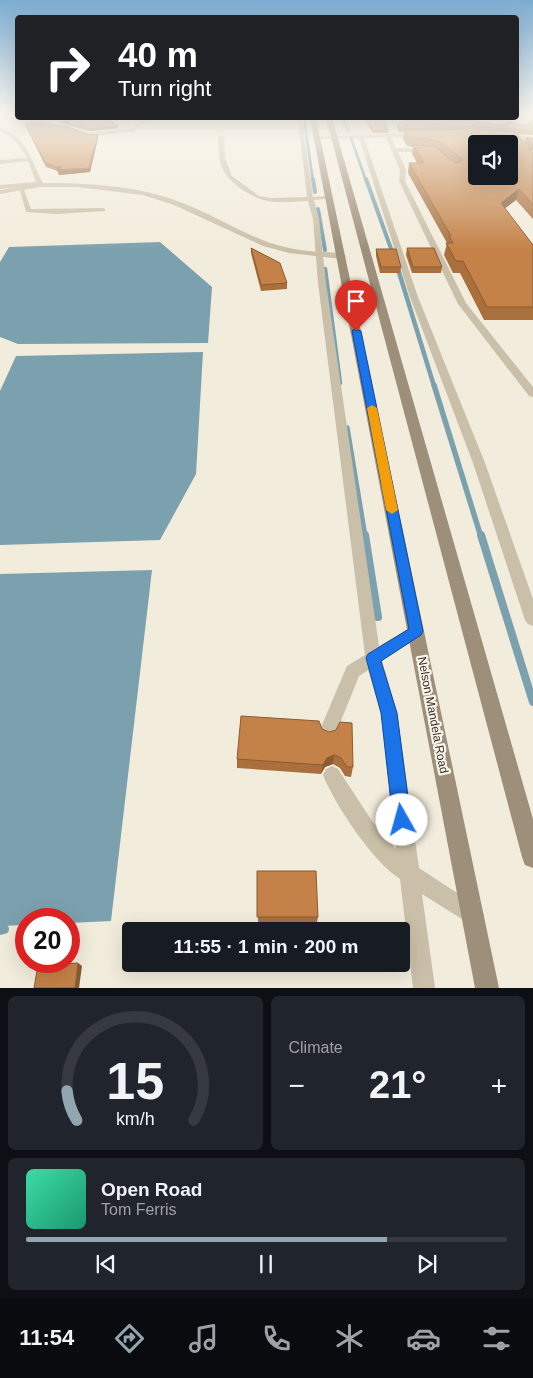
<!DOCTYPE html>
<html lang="en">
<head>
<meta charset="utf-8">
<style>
	body { margin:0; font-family:Arial,sans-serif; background:#20242c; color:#f1f3f6; height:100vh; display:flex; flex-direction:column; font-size:19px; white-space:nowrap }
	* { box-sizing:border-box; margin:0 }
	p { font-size:16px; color:#9ea1a6 }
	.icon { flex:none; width:28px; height:28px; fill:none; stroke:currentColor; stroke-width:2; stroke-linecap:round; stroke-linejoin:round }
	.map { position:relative; height:988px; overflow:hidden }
	.details { display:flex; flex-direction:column; gap:8px; padding:8px; background:#0d0f14; flex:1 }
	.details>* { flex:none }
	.guide { position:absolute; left:15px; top:15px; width:504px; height:105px; border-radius:5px; box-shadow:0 5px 20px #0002; background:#202124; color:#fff; overflow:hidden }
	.controls { position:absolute; left:468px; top:135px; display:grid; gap:10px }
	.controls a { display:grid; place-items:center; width:50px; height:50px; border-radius:5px; background:#171b24; box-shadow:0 5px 20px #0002; font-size:25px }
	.speed { position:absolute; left:15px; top:908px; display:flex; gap:10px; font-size:25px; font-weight:700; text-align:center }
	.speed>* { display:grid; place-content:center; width:65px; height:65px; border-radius:50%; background:#171b24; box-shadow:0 5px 20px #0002; line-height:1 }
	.speed .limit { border:8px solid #d22; background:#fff; color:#111 }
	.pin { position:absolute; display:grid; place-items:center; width:42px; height:42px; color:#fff; margin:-51px -21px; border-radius:50% 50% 50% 0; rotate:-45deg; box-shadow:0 0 5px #0007 }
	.pin .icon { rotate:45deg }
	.me { position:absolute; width:55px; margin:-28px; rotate:353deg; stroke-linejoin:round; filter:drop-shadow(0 0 4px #0008) }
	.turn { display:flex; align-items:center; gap:18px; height:105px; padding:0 20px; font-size:22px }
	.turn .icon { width:65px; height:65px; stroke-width:2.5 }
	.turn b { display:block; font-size:35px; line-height:42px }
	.big { font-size:38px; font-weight:800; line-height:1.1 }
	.details .tile { flex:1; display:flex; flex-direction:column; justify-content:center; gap:8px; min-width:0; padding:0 18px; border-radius:8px; background:#20242c }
	.details .dial { align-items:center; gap:0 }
	.dial svg { height:130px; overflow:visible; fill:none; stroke:#363941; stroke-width:7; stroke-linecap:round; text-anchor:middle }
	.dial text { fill:#f1f3f6; stroke:none }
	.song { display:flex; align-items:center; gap:15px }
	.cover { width:60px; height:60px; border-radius:8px; background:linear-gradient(135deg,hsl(160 70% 55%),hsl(160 70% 35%)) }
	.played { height:5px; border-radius:2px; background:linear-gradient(90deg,#92a6af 75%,#363941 75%) }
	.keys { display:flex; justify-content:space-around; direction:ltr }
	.heat { display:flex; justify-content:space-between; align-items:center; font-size:28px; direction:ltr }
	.details .tiles { flex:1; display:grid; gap:8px; grid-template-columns:1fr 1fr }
	.tile:last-child { grid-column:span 2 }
	.trip { position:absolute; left:122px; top:922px; width:288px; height:50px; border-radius:5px; background:#171b24; box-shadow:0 5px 20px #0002; font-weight:800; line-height:50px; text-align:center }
	.tabs { display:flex; height:80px; justify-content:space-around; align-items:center; background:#090b0e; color:#9ea1a6 }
	.tabs .icon { width:35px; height:35px }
	.tabs .selected { color:#92a6af }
	.tabs b { font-size:22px; color:#f1f3f6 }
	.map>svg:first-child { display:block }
</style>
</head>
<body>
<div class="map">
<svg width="533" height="988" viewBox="0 0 533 988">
	<rect width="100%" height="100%" fill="#f2ecdc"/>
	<path fill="#7ca1ae" d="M160,242L212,287L208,343L18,344L0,337V262L9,247Z
		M203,352L196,474L160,540L0,545V391L16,356Z
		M152,570L111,921L69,923V919H26V925L0,926V574Z"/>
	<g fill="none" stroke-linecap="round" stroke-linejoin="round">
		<path stroke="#7ca1ae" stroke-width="2.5" d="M304,118L313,181
			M343,118L348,131
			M351,138L366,181"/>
		<path stroke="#7ca1ae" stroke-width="4" d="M313,179L315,192
			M366,179L394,257
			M318,209L325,250
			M397,266L398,270"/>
		<path stroke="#7ca1ae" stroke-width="4.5" d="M325,269L340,383
			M398,269L434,386"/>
		<path stroke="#7ca1ae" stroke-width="5.5" d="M434,385L481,537
			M347,428L365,537"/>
		<path stroke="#7ca1ae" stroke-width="8" d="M365,535L378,617
			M481,535L533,702"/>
		<path stroke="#7ca1ae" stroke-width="10" d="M0,929H4L0,930"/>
		<path fill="#cabfa8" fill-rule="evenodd" d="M12,112H18V115Z
			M23,118L70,127L89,133L131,129L144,118H148L134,131L89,137L69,129L37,123Z
			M298,118H302L313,197L329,196L332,198L314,200L319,219L326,283L379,646L416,624L421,626L424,631L421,636L382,661L397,713L419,868L480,908L484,915L480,922L473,926L422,894L435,988H413L400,879C373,862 335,805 323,775L326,769L332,766L338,769L372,821L396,849L381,713L368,670L359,676L334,738L328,740L322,738L319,732L347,666L365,655L318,283L313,219L308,201C279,202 265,206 240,188C219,172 219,163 218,137L221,135L224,137L225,158L232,176L259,196L271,198L307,197Z
			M0,127C27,137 31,161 43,183L40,187L37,185L23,187L31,209L103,208L105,209V211L56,214L26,212L19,187L0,189V185L36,182L28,161L0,164V160L27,158C20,145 13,137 0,131Z
			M421,133L423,136L391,137L396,148H429L432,150L429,152H398L406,170L405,181L466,303L533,387V397L529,396L458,304L399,181L400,170L386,137L364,138L418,297L485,463L533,599V626L528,624L525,620L473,463L410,297L359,138L316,139L313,137Z
			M503,134L533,137V141L501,137Z"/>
		<path fill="#cabfa8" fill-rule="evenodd" d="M40,183C86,183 136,185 180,202C216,215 250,240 289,248C306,252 325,252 342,253L346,256L342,259L289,253L263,246L174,205L143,195L78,187H40L0,194V190Z"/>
		<path fill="#9d8f7a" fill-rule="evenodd" d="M310,118H316L499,988H475Z
			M326,118H332L533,819V868L525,865L522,857Z"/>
	</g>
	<path fill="#a9703e" d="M364,118H384L388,130V133H373Z
		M533,119V135L517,134L521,139L528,145L525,142L526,138H533V150L532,152L533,153V219L516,200L505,208L533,245V320H484L460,273H453L444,255L447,243L408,173L409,163H417L412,154L413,147L407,146L403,139L404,132H399L397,128V124L503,125H525Z
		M60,121L118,128L89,131L60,123Z
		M25,123L88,135L98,134V138L90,172L59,175L58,171L46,167L26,127Z
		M251,248L287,283V289L261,291L251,253Z
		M407,248L442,267L441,273H412L406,255Z
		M376,249L401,267L400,273H380L376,256Z
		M322,729L353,767L351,777L345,776L340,768L333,764L325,767L321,774L237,768V759Z
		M257,871L318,917L317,922H258Z"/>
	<path fill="#895b32" d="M118,126V128L89,131V129Z
		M98,134V138L90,172L59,175L58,171L57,172L56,167Z
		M519,189L516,200L499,213L501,203Z
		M334,755L333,764L325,767L321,774L323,765L327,758Z
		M78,963L82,966L79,988H75Z"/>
	<path fill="#c48248" stroke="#895b32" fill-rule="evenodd" d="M86,118H108L118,126L89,129L60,121Z
		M366,118H384L388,130L374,131Z
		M414,118H449L503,125L510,122L525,125L533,119V131L474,126L400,129L397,124Z
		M39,122L68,127L88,135L98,134L89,168L58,170L62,167H56L45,162L25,123Z
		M475,129L516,132L521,139L533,149H528L533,153V205L519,189L501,203L533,245V307H487L463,261H456L446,243H453L449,236H451L409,163H424L413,145L434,146L455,163L461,162L462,159L440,142L426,138L409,137L404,130ZM476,144H509V176H476Z
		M526,138H533V145Z
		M251,248L280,263L287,283L261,285Z
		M407,248H434L442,267H413Z
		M376,249H396L401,267H381Z
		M241,716L319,721L322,729L329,732L336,730L340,722L352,723L353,767H347L341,758L334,755L327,758L323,765L237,759Z
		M257,871H316L318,917H257Z
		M78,963L75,988H34L38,965Z"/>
	<linearGradient id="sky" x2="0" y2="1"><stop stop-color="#7dacd1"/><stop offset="0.45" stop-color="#f9f6ef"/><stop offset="1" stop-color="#f9f6ef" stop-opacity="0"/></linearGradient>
	<rect width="533" height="250" fill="url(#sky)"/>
	<path fill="#1a73e8" stroke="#114b97" d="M354,329L361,331L423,631L421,635L381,661L397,713L411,820L408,826L402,828L396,826L393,820L381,713L366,658L368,654L409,629L352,331Z"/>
	<path fill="#f59e0b" d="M372,405L377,408L398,510L392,514L386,510L367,408Z"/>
	<g text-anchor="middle" stroke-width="4.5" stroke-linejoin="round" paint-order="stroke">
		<g font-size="12" fill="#373028" stroke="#f9f5e9">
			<text transform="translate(433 715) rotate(79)" y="4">Nelson Mandela Road</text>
		</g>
	</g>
</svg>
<div class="controls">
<a><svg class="icon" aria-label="sound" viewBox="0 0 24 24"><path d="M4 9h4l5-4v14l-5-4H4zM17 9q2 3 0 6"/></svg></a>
</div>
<div class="speed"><div class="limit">20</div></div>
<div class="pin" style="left:356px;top:331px;background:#d93025"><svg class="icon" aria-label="arrive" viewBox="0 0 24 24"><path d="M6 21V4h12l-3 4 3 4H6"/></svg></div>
<svg class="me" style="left:402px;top:820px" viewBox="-20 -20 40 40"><circle r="19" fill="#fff"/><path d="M0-13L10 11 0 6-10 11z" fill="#1a73e8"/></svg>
<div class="trip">11:55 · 1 min · 200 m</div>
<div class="guide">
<div class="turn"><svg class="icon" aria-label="right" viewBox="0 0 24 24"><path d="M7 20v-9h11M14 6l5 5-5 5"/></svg><div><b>40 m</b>Turn right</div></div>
</div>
</div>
<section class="details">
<div class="tiles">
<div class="tile dial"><svg viewBox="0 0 100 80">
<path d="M14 69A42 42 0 1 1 86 69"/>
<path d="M14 69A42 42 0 0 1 8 51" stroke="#92a6af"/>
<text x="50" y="56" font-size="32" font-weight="700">15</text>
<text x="50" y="72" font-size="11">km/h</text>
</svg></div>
<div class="tile"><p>Climate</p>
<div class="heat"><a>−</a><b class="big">21°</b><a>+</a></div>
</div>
<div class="tile">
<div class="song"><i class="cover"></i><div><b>Open Road</b><p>Tom Ferris</p></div></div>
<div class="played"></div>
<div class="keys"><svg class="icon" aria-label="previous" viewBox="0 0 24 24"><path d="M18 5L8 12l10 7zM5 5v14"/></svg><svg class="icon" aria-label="pause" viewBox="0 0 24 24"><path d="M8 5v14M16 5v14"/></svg><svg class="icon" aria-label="next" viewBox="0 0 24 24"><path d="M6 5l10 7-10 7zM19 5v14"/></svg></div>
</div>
</div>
</section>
<nav class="tabs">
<b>11:54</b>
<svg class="icon selected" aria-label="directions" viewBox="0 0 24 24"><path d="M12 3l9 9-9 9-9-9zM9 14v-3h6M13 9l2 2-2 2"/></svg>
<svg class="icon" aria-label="music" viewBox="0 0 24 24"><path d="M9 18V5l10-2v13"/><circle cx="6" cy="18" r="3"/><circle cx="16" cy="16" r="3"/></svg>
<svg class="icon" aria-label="phone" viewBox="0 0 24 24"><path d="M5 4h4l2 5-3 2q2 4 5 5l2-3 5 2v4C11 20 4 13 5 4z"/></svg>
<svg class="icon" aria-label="climate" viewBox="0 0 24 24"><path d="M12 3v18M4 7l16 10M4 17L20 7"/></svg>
<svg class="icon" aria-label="car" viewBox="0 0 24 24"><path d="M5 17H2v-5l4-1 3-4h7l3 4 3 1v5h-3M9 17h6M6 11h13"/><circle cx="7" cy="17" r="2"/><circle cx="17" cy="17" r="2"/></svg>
<svg class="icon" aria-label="filters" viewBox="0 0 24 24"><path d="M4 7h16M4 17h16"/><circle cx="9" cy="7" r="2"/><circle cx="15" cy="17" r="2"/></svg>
</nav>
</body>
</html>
